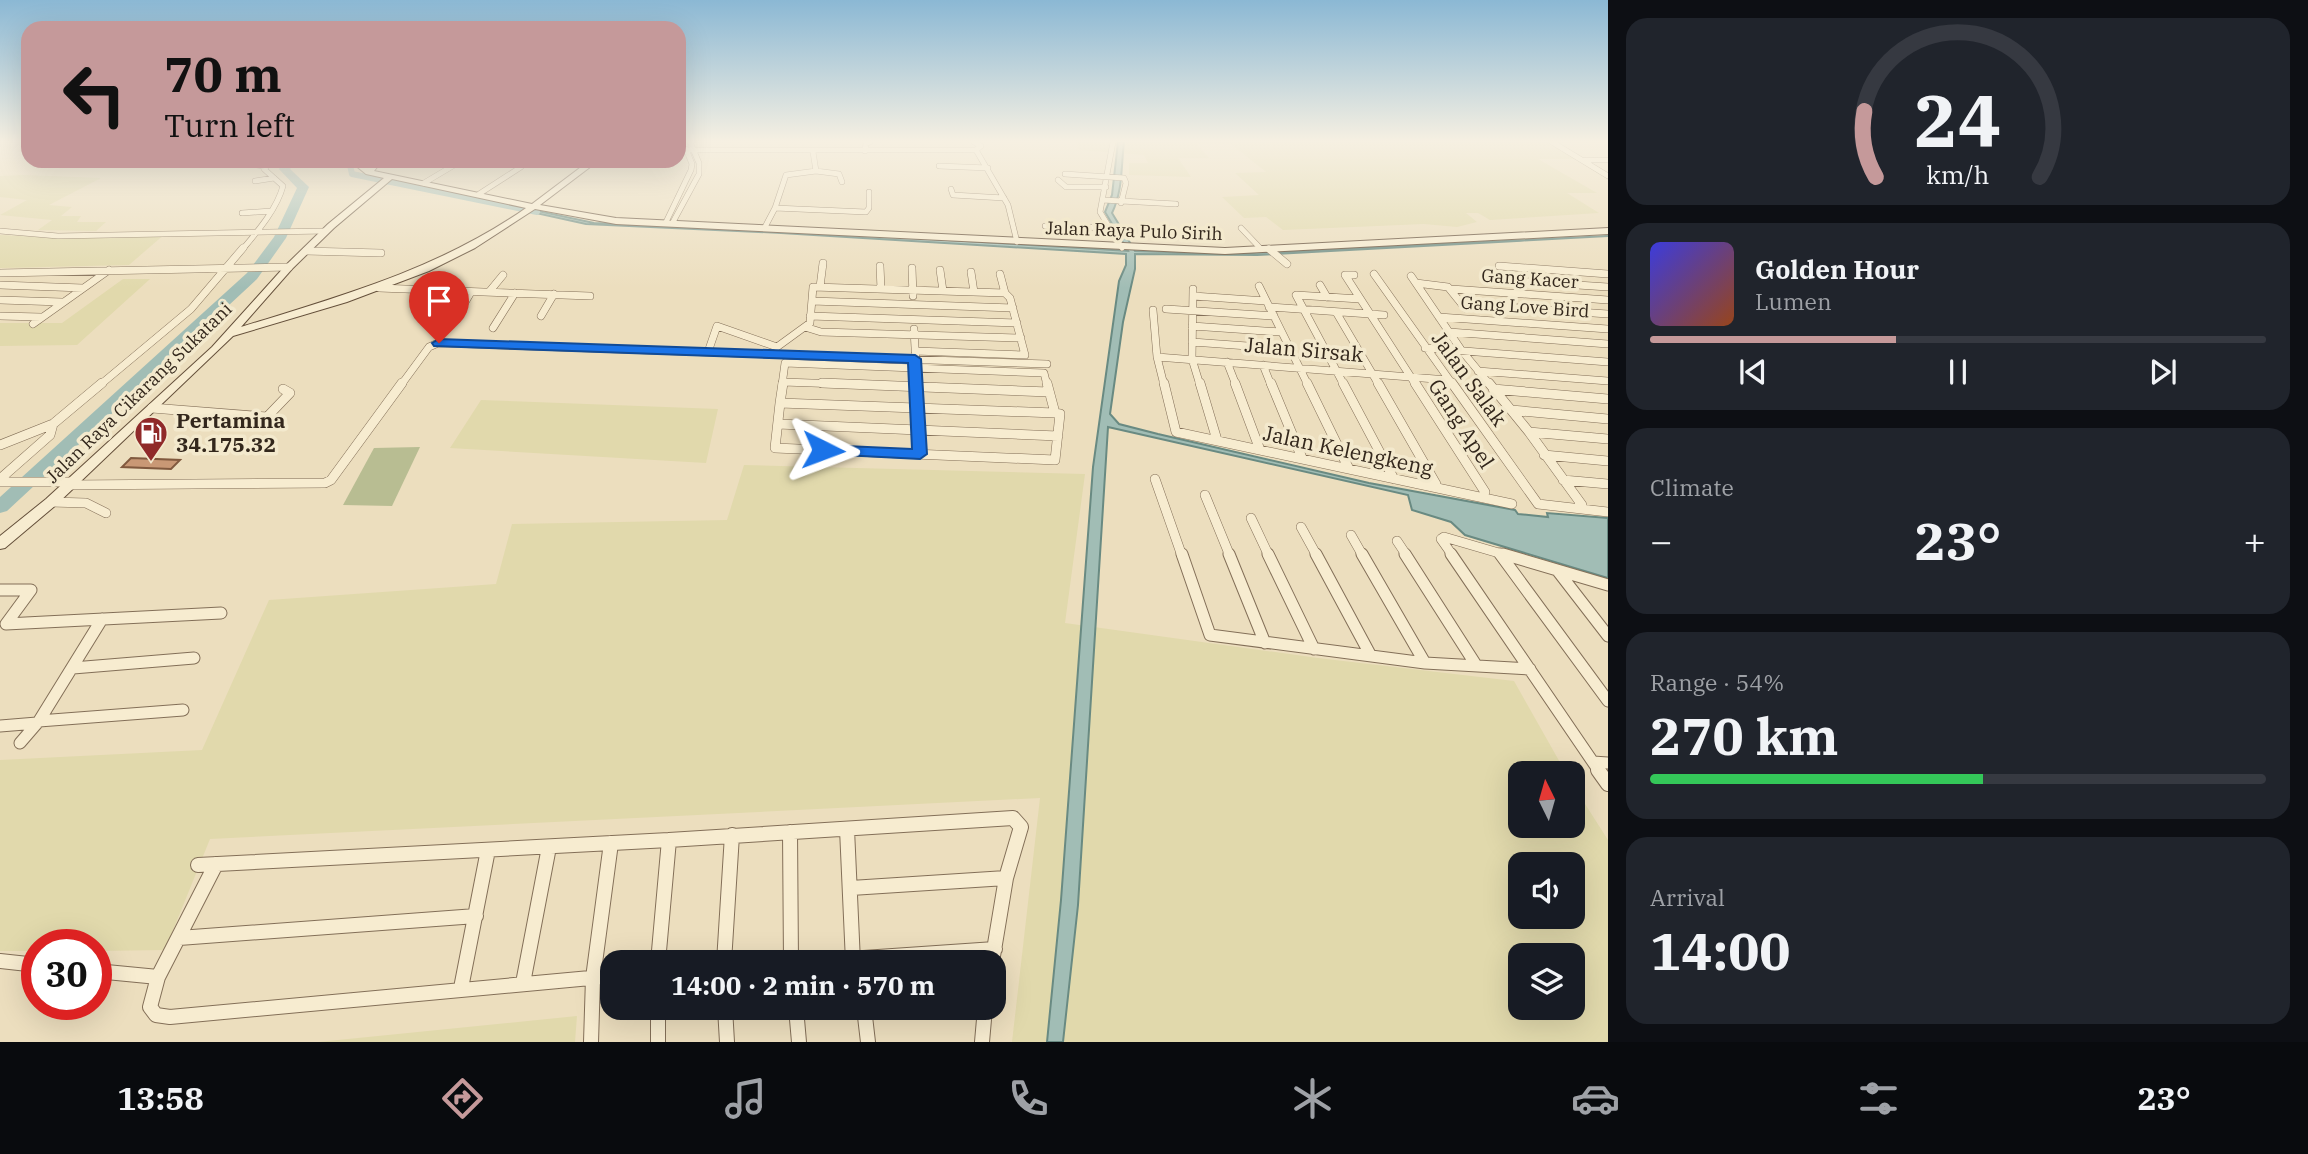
<!DOCTYPE html>
<html lang="en">
<head>
<meta charset="utf-8">
<style>
	body { margin:0; font-family:"IBM Plex Serif",serif; background:#20242c; color:#f1f3f6; height:100vh; display:flex; flex-direction:column; font-size:26px; white-space:nowrap }
	* { box-sizing:border-box; margin:0 }
	p { font-size:23px; color:#9ea1a6 }
	.icon { flex:none; width:38px; height:38px; fill:none; stroke:currentColor; stroke-width:2; stroke-linecap:round; stroke-linejoin:round }
	.map { position:relative; flex:1; overflow:hidden }
	.panel { display:flex; flex-direction:column; gap:18px; padding:18px; background:#0d0f14; width:700px }
	.panel>* { flex:none }
	.guide { position:absolute; left:21px; top:21px; width:665px; height:147px; border-radius:21px; box-shadow:0 7px 28px #0002; background:#c5999a; color:#111; overflow:hidden }
	.needle { width:46px; rotate:355deg }
	.tools { position:absolute; left:1508px; top:761px; display:grid; gap:14px }
	.tools a { display:grid; place-items:center; width:77px; height:77px; border-radius:14px; background:#171b24; box-shadow:0 7px 28px #0002; font-size:35px }
	.speed { position:absolute; left:21px; top:929px; display:flex; gap:14px; font-size:35px; font-weight:700; text-align:center }
	.speed>* { display:grid; place-content:center; width:91px; height:91px; border-radius:50%; background:#171b24; box-shadow:0 7px 28px #0002; line-height:1 }
	.speed .limit { border:10px solid #d22; background:#fff; color:#111 }
	.pin { position:absolute; display:grid; place-items:center; width:60px; height:60px; color:#fff; margin:-72px -30px; border-radius:50% 50% 50% 0; rotate:-45deg; box-shadow:0 0 7px #0007 }
	.pin .icon { rotate:45deg }
	.me { position:absolute; width:77px; margin:-38px; rotate:93deg; stroke-linejoin:round; filter:drop-shadow(0 0 5px #0008) }
	.turn { display:flex; align-items:center; gap:24px; height:147px; padding:0 28px; font-size:32px }
	.turn .icon { width:91px; height:91px; stroke-width:2.5 }
	.turn b { display:block; font-size:49px; line-height:60px }
	.big { font-size:52px; font-weight:700; line-height:1.1 }
	.panel .widget { flex:1; display:flex; flex-direction:column; justify-content:center; gap:10px; min-width:0; padding:0 24px; border-radius:21px; background:#20242c }
	.panel .dial { align-items:center; gap:0 }
	.dial svg { height:182px; overflow:visible; fill:none; stroke:#363941; stroke-width:7; stroke-linecap:round; text-anchor:middle }
	.dial text { fill:#f1f3f6; stroke:none }
	.song { display:flex; align-items:center; gap:21px }
	.cover { width:84px; height:84px; border-radius:10px; background:linear-gradient(135deg,hsl(240 70% 55%),hsl(20 70% 35%)) }
	.played { height:7px; border-radius:4px; background:linear-gradient(90deg,#c5999a 40%,#363941 40%) }
	.keys { display:flex; justify-content:space-around; direction:ltr }
	.heat { display:flex; justify-content:space-between; align-items:center; font-size:38px; direction:ltr }
	.charge { height:10px; border-radius:5px; background:linear-gradient(90deg,#34c759 54%,#363941 0) }
	.trip { position:absolute; left:600px; top:950px; width:406px; height:70px; border-radius:21px; background:#171b24; box-shadow:0 7px 28px #0002; font-weight:700; line-height:70px; text-align:center }
	.dock { display:flex; height:112px; justify-content:space-around; align-items:center; background:#090b0e; color:#9ea1a6 }
	.dock .icon { width:49px; height:49px }
	.dock .active { color:#c5999a }
	.dock b { font-size:32px; color:#f1f3f6 }
	main { display:flex; flex:1; min-height:0 }
	.map>svg:first-child { display:block }
</style>
</head>
<body>
<main>
<div class="map">
<svg width="1608" height="1042" viewBox="0 0 1608 1042">
	<rect width="100%" height="100%" fill="#ecdebe"/>
	<path fill="#e1d9ac" fill-rule="evenodd" d="M1076,142H1548L1577,159H1538L1597,193H1567L1599,213L1490,220L1478,213H1466L1477,222L1457,227L1424,224L1283,230L1266,217L1244,218L1222,197L1259,195L1235,173L1266,172L1231,144H1197L1209,158H1178L1191,177L1129,175V163H1148L1144,155L1079,150Z
		M23,175L101,178L49,205L72,207L61,216H81L77,222H106L96,231L38,230L52,220L0,215L27,200L0,197V176Z
		M166,233L129,265L0,268V235L58,238Z
		M123,279H150L77,345L0,346V323H62Z
		M481,400L718,409L706,463L450,448Z
		M744,465L1085,474L1065,623L1318,658L1514,681L1566,773L1521,774V826H1573V785L1608,840V1042H1012L1040,798L210,839L165,950L96,951V945H37V951H0V760L202,750L269,600L496,584L512,524L727,520ZM1521,864H1573V917H1521ZM1521,956H1573V1008H1521Z
		M577,1016L575,1042H318Z"/>
	<path fill="#b8bd92" d="M420,447L392,506L343,505L374,448Z"/>
	<path fill="#a1bdb5" stroke="#698a82" stroke-width="2" d="M1118,142H1124C1121,167 1123,190 1112,213L1135,251L1232,254L1608,236L1257,255L1135,254V269L1123,322L1110,414L1119,424L1158,434L1369,483L1515,510L1518,514L1548,517L1547,513L1608,518V578L1465,535L1451,522L1412,510L1408,495L1108,427L1078,905L1063,1042H1047L1061,900L1093,467L1119,281L1126,265V254L781,233L586,224L522,210L524,208L594,223L782,230L1128,251L1105,212L1112,195Z"/>
	<g fill="none" stroke-linecap="round" stroke-linejoin="round">
		<path stroke="#a1bdb5" stroke-width="6" d="M340,161L350,165L352,174L537,212"/>
		<path fill="#a1bdb5" fill-rule="evenodd" d="M285,161H296L290,169L309,187L286,238L257,279L7,511L0,513V497L247,273L274,237L297,188L279,169Z"/>
	</g>
	<path fill="#c99875" stroke="#81593e" stroke-width="2" d="M131,458L180,460L171,469L122,467Z"/>
	<g fill="none" stroke-linecap="round" stroke-linejoin="round">
		<defs>
			<path id="street-far4" d="M974,142L981,146L976,150L1008,205L1017,242
				M1113,142L1100,212L1122,248
				M1552,142L1608,176
				M679,150H976
				M865,151L866,143L870,142
				M1584,160H1608
				M224,161L265,166
				M939,166L988,168
				M816,171L839,174L842,182
				M1065,174L1124,178L1126,183L1121,203
				M1058,180L1066,187H1106
				M255,181L274,178
				M424,183L461,161
				M951,189L953,195L1004,198
				M479,194L521,167L515,164L517,161
				M1103,200L1176,204
				M775,208L866,212L869,208V192
				M242,213L271,211
				M666,222L691,170L692,164L686,149
				M673,222L699,174V163L690,142
				M1045,226L1112,228
				M765,227L775,208L786,175L816,171L813,152
				M1241,228L1261,249
				M0,231L58,236L326,231
				M242,250C257,232 277,209 283,186L264,169L272,161"/>
			<path id="street-far3" d="M1269,249L1287,264
				M306,251L381,253
				M880,266L881,289
				M1499,266L1608,274
				M912,268L913,296
				M940,270L943,291
				M971,272L974,292
				M0,273L289,267
				M1374,274L1453,385
				M1354,275H1345L1416,385
				M1411,276L1462,351L1490,385
				M1500,280L1608,287
				M1416,283L1448,287L1465,308
				M0,285L83,288
				M1320,285L1327,297
				M1259,286L1308,385
				M820,287L823,263
				M379,288L590,296
				M1193,289L1192,359L1200,385
				M1451,289L1608,300
				M489,292L503,275
				M1193,296L1266,301
				M0,300L62,302
				M812,301L1013,308
				M1462,304L1608,314
				M1269,307L1384,315
				M423,309L434,292
				M1166,309L1274,316
				M1153,310L1157,357L1164,385
				M460,311L471,292
				M1336,312L1379,385
				M0,316L41,317
				M541,316L554,294
				M810,316L1017,323
				M1439,317L1608,329
				M33,324L109,270
				M1192,326L1281,332
				M805,327L821,332L1021,338
				M493,328L515,293
				M914,329L917,385
				M1449,332L1608,344
				M1192,342L1290,349
				M1425,348L1608,362
				M915,351L1025,355L1010,298L1005,293L1000,274
				M708,352L717,326L777,347L810,323L813,287L1005,293
				M1157,357L1448,380
				M1227,362L1236,385
				M1263,365L1271,385
				M1478,371L1608,381
				M783,382L869,385
				M100,385L191,309L243,248
				M401,385L429,347L438,343L1047,364
				M782,385L785,363L1044,373L1047,385
				M1344,385L1296,295L1360,299"/>
			<path id="street-far2" d="M822,383L1049,392
				M917,383L920,454
				M1047,383L1055,413
				M1164,383L1176,432L1512,504
				M1200,383L1217,440
				M1235,383L1260,450
				M1271,383L1302,458
				M1307,383L1349,469
				M1343,383L1394,479
				M1378,383L1436,484
				M1415,383L1485,492
				M1452,383L1538,504L1608,512
				M1489,383L1529,432L1582,505
				M1493,389L1608,399
				M780,403L1055,413
				M780,403L775,448L1055,460L1060,414L1055,413
				M780,403L783,383
				M152,408L267,417L290,393L283,389
				M1511,410L1608,419
				M778,424L1058,436
				M1529,432L1608,439
				M0,445L53,424L102,383
				M1544,455L1608,461
				M0,479L50,435L53,424
				M1155,479L1182,556
				M1563,480L1608,484
				M0,482H73
				M70,485L325,483L331,480L402,383
				M1205,495L1230,556
				M51,502L86,503L106,513
				M1251,518L1269,556
				M1301,527L1317,556
				M1351,535L1363,556
				M1397,541L1407,556
				M1453,556L1441,539L1444,537L1509,556"/>
			<path id="street-far1" d="M1182,554L1210,635L1425,663L1530,669
				M1229,554L1265,643
				M1268,554L1314,649
				M1316,554L1371,656
				M1362,554L1425,663
				M1405,554L1476,665
				M1451,554L1599,771
				M1500,554L1608,701
				M1503,554L1608,585
				M1557,570L1608,636
				M0,590H31L6,624L221,613
				M73,668L194,658
				M39,721L183,710
				M0,726L37,723
				M20,743L39,721L102,619
				M1593,762L1608,763"/>
			<path id="street" d="M1598,770L1608,784
				M847,829L853,962
				M790,832L791,962
				M216,864L158,977L150,1007L156,1015L170,1017L612,976
				M198,865L669,840
				M851,888L1006,878
				M179,938L476,916
				M0,961L37,965
				M658,962L669,840L1013,818L1021,827L1006,878L992,962
				M724,962L732,835
				M805,962L995,949
				M96,971L158,977
				M523,983L549,847
				M461,988L488,850
				M658,1008V1042
				M725,1008L727,1042
				M796,1008L799,1042
				M864,1008L868,1042
				M591,1042L593,978L611,843
				M982,1042L985,1008"/>
			<path id="secondary" d="M350,161H359L368,168L374,161H382L374,171L532,204L589,161H598L540,205L616,218L1225,248L1608,228V234L1225,254L616,224L535,209L475,248L429,271L347,302L233,336L56,505L5,548L0,549V536L46,499L212,347L286,265L328,224L384,178L366,174ZM392,179L526,208C439,269 341,296 241,327L292,269L334,228Z"/>
		</defs>
		<use href="#street-far4" stroke="#836f58" stroke-width="6"/>
		<use href="#street-far3" stroke="#836f58" stroke-width="8"/>
		<use href="#street-far2" stroke="#836f58" stroke-width="10"/>
		<use href="#street-far1" stroke="#836f58" stroke-width="13"/>
		<use href="#street" stroke="#836f58" stroke-width="16"/>
		<use href="#secondary" stroke="#65503b" stroke-width="2"/>
		<use href="#street-far4" stroke="#f7ecd0" stroke-width="5"/>
		<use href="#street-far3" stroke="#f7ecd0" stroke-width="7"/>
		<use href="#street-far2" stroke="#f7ecd0" stroke-width="9"/>
		<use href="#street-far1" stroke="#f7ecd0" stroke-width="11"/>
		<use href="#street" stroke="#f7ecd0" stroke-width="14"/>
		<use href="#secondary" fill="#f7ecd0" fill-rule="evenodd"/>
	</g>
	<linearGradient id="sky" x2="0" y2="1"><stop stop-color="#8bb8d4"/><stop offset="0.49" stop-color="#f6f0e2"/><stop offset="1" stop-color="#f6f0e2" stop-opacity="0"/></linearGradient>
	<rect width="1608" height="288" fill="url(#sky)"/>
	<path fill="#1a73e8" stroke="#114b97" stroke-width="2" d="M439,339L915,355L921,359L927,454L920,459L823,454L816,450L823,445L912,449L908,363L434,346L432,343Z"/>
	<defs>
		<symbol id="fuel-pin" viewBox="-11 -11 22 30"><path d="M0 17L-7.5 6A9.5 9.5 0 1 1 7.5 6Z" fill="#902a2a" stroke="#f3e9cd"/><path d="M-5.5-6h7V0h2V4h1.3V-2.5L3-4.5l.8-.8L6-3V5H2.5V1h-1V6h-7ZM-4.2-4.7v3.2H.2V-4.7Z" fill="#fff"/></symbol>
	</defs>
	<g fill-rule="evenodd">
		<use href="#fuel-pin" x="132" y="414" width="38" height="52"/>
	</g>
	<g text-anchor="middle" stroke-width="7" stroke-linejoin="round" paint-order="stroke">
		<g font-size="18" fill="#33271c" stroke="#f3e9cd">
			<text transform="translate(1134 231) rotate(2)" y="6">Jalan Raya Pulo Sirih</text>
			<text transform="translate(1530 279) rotate(4)" y="6">Gang Kacer</text>
			<text transform="translate(1525 307) rotate(4)" y="6">Gang Love Bird</text>
			<text transform="translate(139 393) rotate(-44)" y="6">Jalan Raya Cikarang Sukatani</text>
		</g>
		<g font-size="21" fill="#33271c" stroke="#f3e9cd">
			<text transform="translate(1304 350) rotate(5)" y="7">Jalan Sirsak</text>
			<text transform="translate(1469 379) rotate(54)" y="7">Jalan Salak</text>
			<text transform="translate(1461 424) rotate(57)" y="7">Gang Apel</text>
			<text transform="translate(1348 451) rotate(12)" y="7">Jalan Kelengkeng</text>
		</g>
		<g font-size="21" font-weight="bold" fill="#33271c" stroke="#f3e9cd" text-anchor="start">
			<text x="176" y="428">Pertamina<tspan x="176" dy="24">34.175.32</tspan></text>
		</g>
	</g>
</svg>
<div class="tools">
<a><svg class="needle" viewBox="-14 -14 28 28"><path d="M0-13l5 13h-10z" fill="#e53935"/><path d="M0 13l5-13h-10z" fill="#9ea1a6"/></svg></a>
<a><svg class="icon" aria-label="sound" viewBox="0 0 24 24"><path d="M4 9h4l5-4v14l-5-4H4zM17 9q2 3 0 6"/></svg></a>
<a><svg class="icon" aria-label="layers" viewBox="0 0 24 24"><path d="M12 4l9 5-9 5-9-5zM3 14l9 5 9-5"/></svg></a>
</div>
<div class="speed"><div class="limit">30</div></div>
<div class="pin" style="left:439px;top:343px;background:#d93025"><svg class="icon" aria-label="arrive" viewBox="0 0 24 24"><path d="M6 21V4h12l-3 4 3 4H6"/></svg></div>
<svg class="me" style="left:823px;top:450px" viewBox="-20 -20 40 40"><path d="M0-17L14 15 0 8-14 15z" fill="#1a73e8" stroke="#fff" stroke-width="4"/></svg>
<div class="trip">14:00 · 2 min · 570 m</div>
<div class="guide">
<div class="turn"><svg class="icon" aria-label="left" viewBox="0 0 24 24"><path d="M17 20v-9H6M10 6l-5 5 5 5"/></svg><div><b>70 m</b>Turn left</div></div>
</div>
</div>
<section class="panel">
<div class="widget dial"><svg viewBox="0 0 100 80">
<path d="M14 69A42 42 0 1 1 86 69"/>
<path d="M14 69A42 42 0 0 1 9 40" stroke="#c5999a"/>
<text x="50" y="56" font-size="32" font-weight="700">24</text>
<text x="50" y="72" font-size="11">km/h</text>
</svg></div>
<div class="widget">
<div class="song"><i class="cover"></i><div><b>Golden Hour</b><p>Lumen</p></div></div>
<div class="played"></div>
<div class="keys"><svg class="icon" aria-label="previous" viewBox="0 0 24 24"><path d="M18 5L8 12l10 7zM5 5v14"/></svg><svg class="icon" aria-label="pause" viewBox="0 0 24 24"><path d="M8 5v14M16 5v14"/></svg><svg class="icon" aria-label="next" viewBox="0 0 24 24"><path d="M6 5l10 7-10 7zM19 5v14"/></svg></div>
</div>
<div class="widget"><p>Climate</p>
<div class="heat"><a>−</a><b class="big">23°</b><a>+</a></div>
</div>
<div class="widget"><p>Range · 54%</p><b class="big">270 km</b><div class="charge"></div></div>
<div class="widget"><p>Arrival</p><b class="big">14:00</b></div>
</section>
</main>
<nav class="dock">
<b>13:58</b>
<svg class="icon active" aria-label="directions" viewBox="0 0 24 24"><path d="M12 3l9 9-9 9-9-9zM9 14v-3h6M13 9l2 2-2 2"/></svg>
<svg class="icon" aria-label="music" viewBox="0 0 24 24"><path d="M9 18V5l10-2v13"/><circle cx="6" cy="18" r="3"/><circle cx="16" cy="16" r="3"/></svg>
<svg class="icon" aria-label="phone" viewBox="0 0 24 24"><path d="M5 4h4l2 5-3 2q2 4 5 5l2-3 5 2v4C11 20 4 13 5 4z"/></svg>
<svg class="icon" aria-label="climate" viewBox="0 0 24 24"><path d="M12 3v18M4 7l16 10M4 17L20 7"/></svg>
<svg class="icon" aria-label="car" viewBox="0 0 24 24"><path d="M5 17H2v-5l4-1 3-4h7l3 4 3 1v5h-3M9 17h6M6 11h13"/><circle cx="7" cy="17" r="2"/><circle cx="17" cy="17" r="2"/></svg>
<svg class="icon" aria-label="filters" viewBox="0 0 24 24"><path d="M4 7h16M4 17h16"/><circle cx="9" cy="7" r="2"/><circle cx="15" cy="17" r="2"/></svg>
<b>23°</b>
</nav>
</body>
</html>
